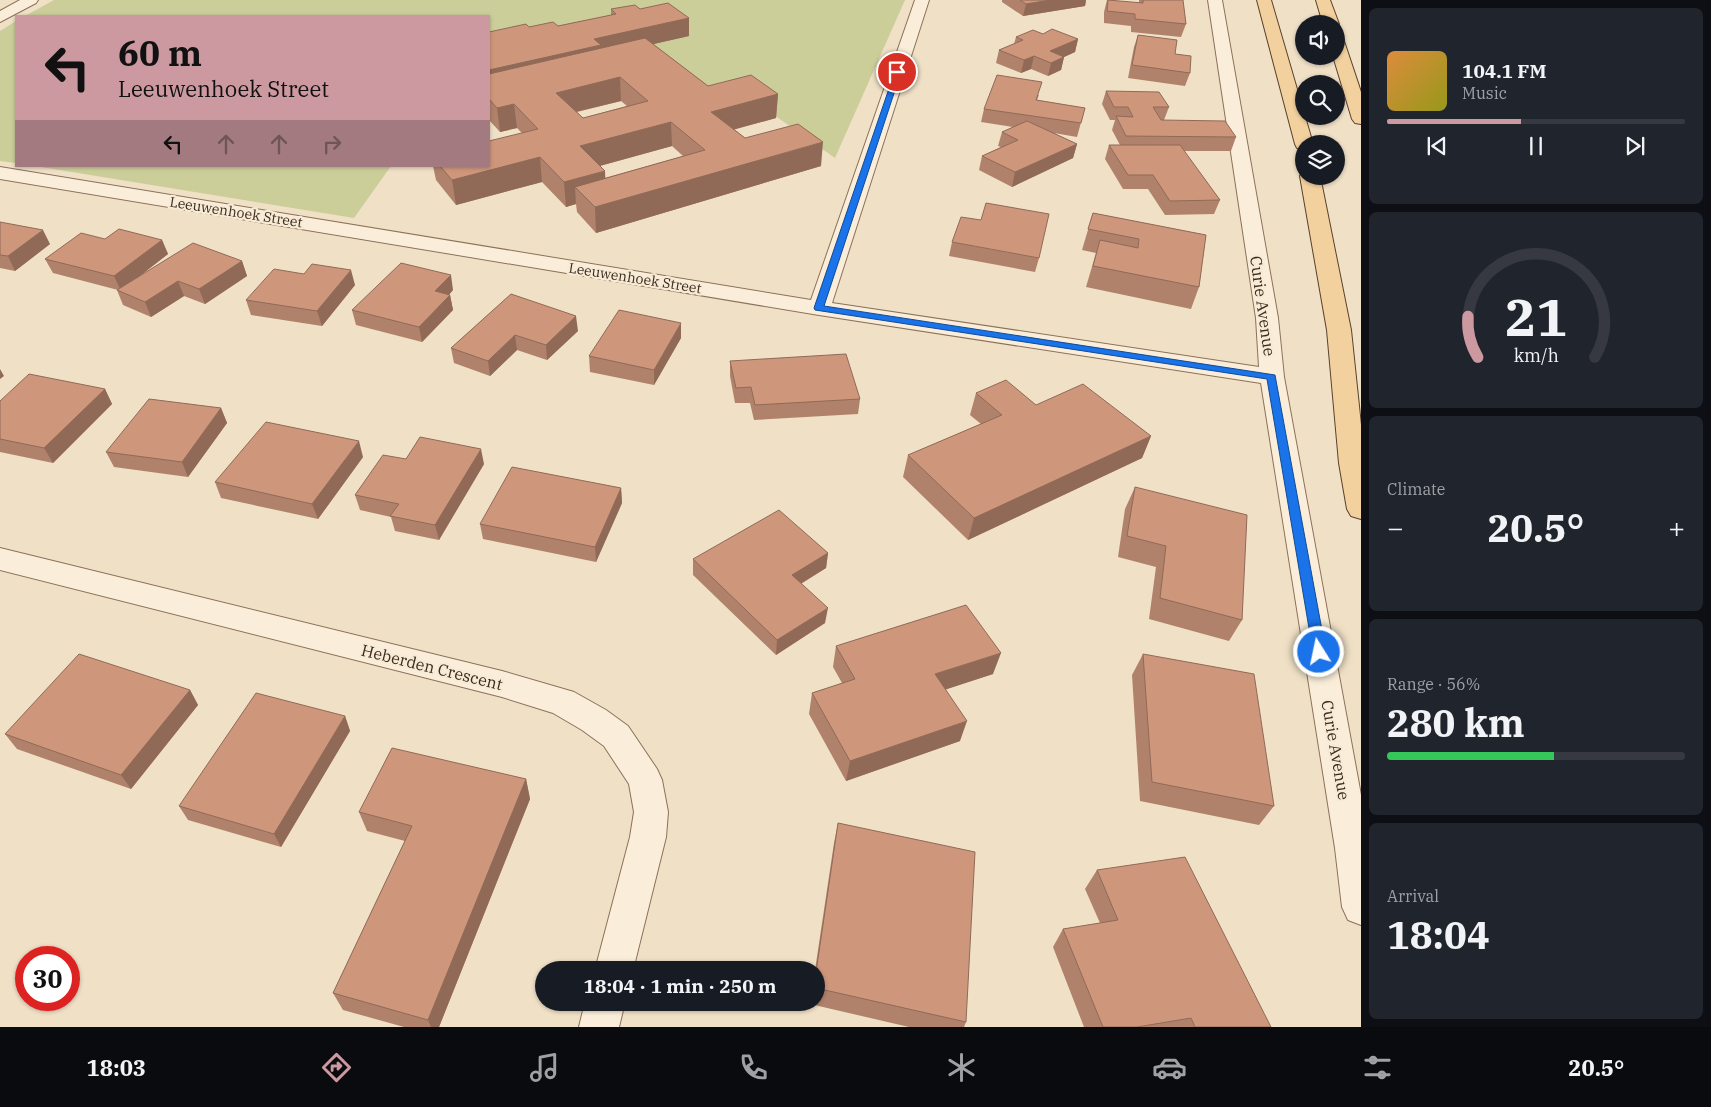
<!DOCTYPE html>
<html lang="en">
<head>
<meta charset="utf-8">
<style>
	body { margin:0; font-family:"IBM Plex Serif",serif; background:#20242c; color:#f1f3f6; height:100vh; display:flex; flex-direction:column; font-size:19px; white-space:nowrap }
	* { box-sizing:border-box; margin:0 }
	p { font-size:16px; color:#9ea1a6 }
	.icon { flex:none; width:28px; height:28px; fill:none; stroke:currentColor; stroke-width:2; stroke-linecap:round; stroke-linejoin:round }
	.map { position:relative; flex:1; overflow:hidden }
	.sheet { display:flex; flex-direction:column; gap:8px; padding:8px; background:#0d0f14; width:350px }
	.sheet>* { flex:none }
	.banner { position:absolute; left:15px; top:15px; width:475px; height:152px; border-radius:0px; box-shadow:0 1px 4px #0004; background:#cb999f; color:#111; overflow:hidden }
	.fabs { position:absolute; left:1295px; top:15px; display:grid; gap:10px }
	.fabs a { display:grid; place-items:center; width:50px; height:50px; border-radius:50%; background:#171b24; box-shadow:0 1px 4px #0004; font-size:25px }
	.speed { position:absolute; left:15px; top:946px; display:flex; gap:10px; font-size:25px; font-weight:700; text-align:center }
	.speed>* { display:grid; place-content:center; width:65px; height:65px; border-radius:50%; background:#171b24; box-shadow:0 1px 4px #0004; line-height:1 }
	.speed .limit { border:8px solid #d22; background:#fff; color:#111 }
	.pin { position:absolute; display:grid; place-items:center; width:42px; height:42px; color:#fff; margin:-21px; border:2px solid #fff; border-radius:50%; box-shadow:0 1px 5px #0007 }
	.me { position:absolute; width:55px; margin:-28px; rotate:350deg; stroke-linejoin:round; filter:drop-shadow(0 0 4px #0008) }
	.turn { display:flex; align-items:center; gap:18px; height:105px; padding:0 20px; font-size:22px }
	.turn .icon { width:65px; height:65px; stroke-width:2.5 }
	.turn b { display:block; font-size:35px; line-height:42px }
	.lanes { display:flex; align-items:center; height:48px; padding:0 20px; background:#0003; justify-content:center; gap:25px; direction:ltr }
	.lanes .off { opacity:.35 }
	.big { font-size:38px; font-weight:700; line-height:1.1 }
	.sheet .card { flex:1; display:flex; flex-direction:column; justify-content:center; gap:8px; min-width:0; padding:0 18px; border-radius:8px; background:#20242c }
	.sheet .dial { align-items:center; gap:0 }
	.dial svg { height:130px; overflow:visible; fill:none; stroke:#363941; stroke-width:7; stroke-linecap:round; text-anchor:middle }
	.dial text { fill:#f1f3f6; stroke:none }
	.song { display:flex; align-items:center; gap:15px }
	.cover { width:60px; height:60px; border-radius:8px; background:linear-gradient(135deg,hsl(30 70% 55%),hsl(60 70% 35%)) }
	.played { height:5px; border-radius:2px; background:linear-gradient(90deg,#cb999f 45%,#363941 45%) }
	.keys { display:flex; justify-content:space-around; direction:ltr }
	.heat { display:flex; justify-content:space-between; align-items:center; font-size:28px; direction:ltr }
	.charge { height:8px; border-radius:4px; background:linear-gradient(90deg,#34c759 56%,#363941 0) }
	.trip { position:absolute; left:535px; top:961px; width:290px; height:50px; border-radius:25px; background:#171b24; box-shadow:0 1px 4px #0004; font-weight:700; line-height:50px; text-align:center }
	.menu { display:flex; height:80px; justify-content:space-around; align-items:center; background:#090b0e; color:#9ea1a6 }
	.menu .icon { width:35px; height:35px }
	.menu .active { color:#cb999f }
	.menu b { font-size:22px; color:#f1f3f6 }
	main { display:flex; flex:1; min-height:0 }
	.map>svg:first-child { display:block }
</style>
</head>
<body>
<main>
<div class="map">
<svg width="1361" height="1027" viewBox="0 0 1361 1027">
	<rect width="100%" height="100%" fill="#efe0c6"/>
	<path fill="#ccce9a" d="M54,0H905L835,158L750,98L489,43V16H25Z
		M16,21V163L0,161V31Z
		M35,166H391L354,218Z"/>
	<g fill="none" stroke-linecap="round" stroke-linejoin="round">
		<defs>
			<path id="minor" d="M20,0H38L36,3L0,22V11Z
				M915,0H929L832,303L1259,367L1256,318L1208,0H1222L1278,318L1284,377L1361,795V925L1348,920L1342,907L1335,848L1261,383L819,315L0,179V167L811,300Z
				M0,548L502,671L574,692L606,710L628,726L657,769L662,780L668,812L666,837L633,970H595L630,837L634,812L629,784L604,746L582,730L553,713L502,697L0,570Z
				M585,1002H625L619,1027H579Z"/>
			<path id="major" d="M1257,0H1271L1313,144H1304V149L1297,148L1295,144Z
				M1316,0H1330L1339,24L1336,27V24H1323Z
				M1336,36L1342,38L1344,41L1361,92V124L1355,123L1352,119L1333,56H1336Z
				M1304,172V176H1320L1351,330L1361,425V519L1351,516L1347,509L1339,463L1327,330L1300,176Z"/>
		</defs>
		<use href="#minor" stroke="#8c715b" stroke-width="2"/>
		<use href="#major" stroke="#59402f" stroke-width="2"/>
		<use href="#minor" fill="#faeeda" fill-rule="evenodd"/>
		<use href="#major" fill="#f3d19e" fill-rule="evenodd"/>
	</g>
	<path fill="#b1826b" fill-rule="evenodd" d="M1002,0H1086L1085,6L1023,16L1002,2Z
		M1107,0L1139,3V0H1183L1186,24L1181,37L1131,32V26L1104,23V12Z
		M611,9H640L689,18V36L653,44L708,86L778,94L776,118L734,129L745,138L821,166L596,233L577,212L576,204L566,207L542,182L456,205L436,180L433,166H489L522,133L517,128L500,132L489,120V32L529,27L558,26L611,15ZM621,101L627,106L583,118L577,112ZM672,146L683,156L605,178L600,166Z
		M1138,35L1175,54L1190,73L1185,86L1128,78L1134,47Z
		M1016,37L1078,39L1075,52L1064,57L1061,70L1048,76L1031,69L1021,73L996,63L999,50L1014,44Z
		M1106,91L1169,107L1164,120L1236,137L1231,151H1184L1220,200L1214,214L1165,215L1148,189H1123L1105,159L1109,145H1120L1112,130L1115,120H1110L1102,104Z
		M1039,95L1037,100L1085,108L1077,137L1054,133L1077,144L1073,158L1012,187L979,170L982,156L1001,147L998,146L1002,132L1013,127L981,122L984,109Z
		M1093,213L1206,235L1199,287L1191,309L1086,287L1096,253L1082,250Z
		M0,222L50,244L15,271L0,268Z
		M105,239L162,240L168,254L136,278L242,261L247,276L205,304L184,296L151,317L123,305L117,290H118L53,273L45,259Z
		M952,242L1039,258L1035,272L949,256Z
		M355,285L322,326L251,315L246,300Z
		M453,290L449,295H450L453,310L422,342L356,325L352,310Z
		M511,294L578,331L547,360L517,350L490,376L454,363L451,348Z
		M681,338L654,385L590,372L589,356Z
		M730,361L860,399L858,414L754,420L750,403H735L730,376Z
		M105,389L112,404L53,463L0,452V401Z
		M976,393L1036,405L1151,436L1142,458L968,540L903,477L908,455L981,424L970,415Z
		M221,408L227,423L188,477L114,467L106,452Z
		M363,457L318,519L221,498L215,482Z
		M406,459L484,464L439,540L395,531L391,517L360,510L355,495Z
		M1135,487L1242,620L1229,641L1149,619L1156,567L1118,557L1125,509Z
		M621,488L622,503L596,562L483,539L480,524Z
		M828,553L826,568L801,584L825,623L776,655L693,575V559Z
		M836,646L993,674L946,689L960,741L846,781L809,714L812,693L842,683L833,667Z
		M1143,654L1274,806L1259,825L1140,801L1132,675Z
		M190,690L198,705L131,789L17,749L5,734Z
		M345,716L350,731L281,847L188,820L179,806Z
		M526,779L530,799L439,1027H404L343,1010L333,993L405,841L367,831L359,812Z
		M838,823L966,1022L964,1027H909L810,1004V1002H816V970H815L834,843Z
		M1097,870L1271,1027H1084L1053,947L1063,929L1100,923L1085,889Z"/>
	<path fill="#906a57" d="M1050,0H1086L1085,6L1023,16L1026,4Z
		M689,18V36L601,56L489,90V70L594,39Z
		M1078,39L1075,52L1051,63L1050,51Z
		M1034,56L1031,69L1021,73L1024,60Z
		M1064,57L1061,70L1048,76L1051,63Z
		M620,77L621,101L558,116L556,93Z
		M778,94L776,118L711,136V112Z
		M514,104L517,128L500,132L497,108Z
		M671,122L672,146L581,171L580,146Z
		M823,142L821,166L596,233L595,207Z
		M1077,144L1073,158L1012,187L1015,172Z
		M540,157L542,182L456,205L452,180Z
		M605,171L606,196L575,187L576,204L566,207L564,182Z
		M43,230L50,244L15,271L8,256Z
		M162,240L168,254L121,291L114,276Z
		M242,261L247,276L205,304L199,289Z
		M351,270L355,285L322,326L317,311Z
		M451,275L453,290L438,306L435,291Z
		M178,281L184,296L151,317L145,302Z
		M450,295L453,310L422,342L419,327Z
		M576,316L578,331L547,360L546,345Z
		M681,323V338L654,385V370Z
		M515,335L517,350L490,376L488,361Z
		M0,369L4,376L0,379Z
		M105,389L112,404L53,463L44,448Z
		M221,408L227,423L188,477L182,462Z
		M1151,436L1142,458L968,540L974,518Z
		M359,441L363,457L318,519L312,504Z
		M481,449L484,464L439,540L435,525Z
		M621,488L622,503L596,562L595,547Z
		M828,553L826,568L790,590L792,575Z
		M828,608L825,623L776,655L777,640Z
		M1001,653L993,674L929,695L935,674Z
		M190,690L198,705L131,789L121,775Z
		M345,716L350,731L281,847L274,834Z
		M967,721L960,741L846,781L850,761Z
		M526,779L530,799L439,1027H431L428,1020Z"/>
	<path fill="#ce977c" stroke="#906a57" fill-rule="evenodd" d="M1020,0H1050L1026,4Z
		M1108,0L1143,3V0H1183L1186,24L1135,19V14L1107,11Z
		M668,3L689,18L594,39L601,45L489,70V32L526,24L529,27L553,22L558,26L616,14L611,9L635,5L640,9Z
		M1052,29L1078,39L1050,51L1064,57L1051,63L1034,56L1024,60L999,50L1023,40L1016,37L1033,30L1043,34Z
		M1138,35L1177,40L1175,54L1191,56L1190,73L1132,65Z
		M645,38L708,86L751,75L778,94L711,112L745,138L798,124L823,142L595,207L575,187L705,150L671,122L580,146L605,171L564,182L540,157L452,180L440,166H489V141L538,129L514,104L497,108L489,99V74ZM620,77L648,101L583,118L556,93Z
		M997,75L1042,82L1036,100L1085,108L1081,123L984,109Z
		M1106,91L1159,92L1169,107H1153L1161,120L1225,121L1236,137L1126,136L1116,116L1133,117L1128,107H1114Z
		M1027,121L1077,144L1015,172L982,156L1018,140L1002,132Z
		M1109,145H1180L1220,200L1170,201L1153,175H1128Z
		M986,203L1049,214L1039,258L952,242L961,217L981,220Z
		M1093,213L1206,235L1199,287L1093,266L1100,240L1138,248L1139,239L1088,229Z
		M0,222L43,230L8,256L0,255Z
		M119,229L162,240L114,276L45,259L81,233L105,239Z
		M193,243L242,261L199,289L178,281L145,302L117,290Z
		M401,263L451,275L435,291L450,295L419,327L352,310Z
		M312,264L351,270L317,311L246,300L274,269L304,274Z
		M511,294L576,316L546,345L515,335L488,361L451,348Z
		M619,310L681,323L654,370L589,356Z
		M846,354L860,399L755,405L751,387L736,388L730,361Z
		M29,374L105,389L44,448L0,439V401Z
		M1006,380L1036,405L1083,384L1151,436L974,518L908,455L1002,415L976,393Z
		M149,399L221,408L182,462L106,452Z
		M266,422L359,441L312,504L215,482Z
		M420,437L481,449L435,525L390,516L399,504L355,495L383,455L406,459Z
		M512,467L621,488L595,547L480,524Z
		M1135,487L1247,515L1242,620L1160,598L1166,546L1127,536Z
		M779,510L828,553L792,575L828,608L777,640L693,559Z
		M966,605L1001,653L935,674L967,721L850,761L812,693L855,679L836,646Z
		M79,654L190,690L121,775L5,734Z
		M1143,654L1254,674L1274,806L1152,782Z
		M256,693L345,716L274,834L179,806Z
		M392,748L526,779L428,1020L333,993L412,826L359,812Z
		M838,823L975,852L966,1022L816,988V972Z
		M1185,857L1271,1027H1195L1191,1018L1137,1027H1103L1063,929L1118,920L1097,870Z"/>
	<path fill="#1a73e8" stroke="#114b97" d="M895,71L901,72L824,306L1275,375L1326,652L1324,655L1319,657L1315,655L1313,652L1267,379L815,310L814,308Z"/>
	<g text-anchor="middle" stroke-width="4.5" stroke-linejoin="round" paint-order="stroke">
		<g font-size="14" fill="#3c2b1f" stroke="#f7ebd6">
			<text transform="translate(236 212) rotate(9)" y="5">Leeuwenhoek Street</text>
			<text transform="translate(635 278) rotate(9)" y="5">Leeuwenhoek Street</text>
		</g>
		<g font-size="16" fill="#3c2b1f" stroke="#f7ebd6">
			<text transform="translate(1263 306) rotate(82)" y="6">Curie Avenue</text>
			<text transform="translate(432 667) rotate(14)" y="6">Heberden Crescent</text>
			<text transform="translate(1336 750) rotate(80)" y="6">Curie Avenue</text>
		</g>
	</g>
</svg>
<div class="fabs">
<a><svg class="icon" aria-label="sound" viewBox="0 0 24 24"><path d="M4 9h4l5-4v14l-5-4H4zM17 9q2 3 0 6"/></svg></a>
<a><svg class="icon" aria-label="search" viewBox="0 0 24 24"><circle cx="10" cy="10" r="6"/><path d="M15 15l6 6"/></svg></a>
<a><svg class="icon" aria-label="layers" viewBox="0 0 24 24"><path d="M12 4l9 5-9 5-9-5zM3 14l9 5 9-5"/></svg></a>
</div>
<div class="speed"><div class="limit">30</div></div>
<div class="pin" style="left:897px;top:72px;background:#d93025"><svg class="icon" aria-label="arrive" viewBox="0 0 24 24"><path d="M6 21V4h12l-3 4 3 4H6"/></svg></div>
<svg class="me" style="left:1319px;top:652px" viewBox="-20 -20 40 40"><circle r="17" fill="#1a73e8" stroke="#fff" stroke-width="3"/><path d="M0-11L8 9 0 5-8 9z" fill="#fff"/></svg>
<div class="trip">18:04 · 1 min · 250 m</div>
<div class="banner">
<div class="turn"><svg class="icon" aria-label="left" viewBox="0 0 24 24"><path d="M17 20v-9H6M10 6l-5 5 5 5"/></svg><div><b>60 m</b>Leeuwenhoek Street</div></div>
<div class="lanes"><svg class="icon" aria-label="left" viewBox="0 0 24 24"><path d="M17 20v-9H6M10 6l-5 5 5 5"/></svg><svg class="icon off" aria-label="ahead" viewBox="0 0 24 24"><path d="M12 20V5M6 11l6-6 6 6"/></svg><svg class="icon off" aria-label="ahead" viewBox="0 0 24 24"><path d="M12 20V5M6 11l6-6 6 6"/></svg><svg class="icon off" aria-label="right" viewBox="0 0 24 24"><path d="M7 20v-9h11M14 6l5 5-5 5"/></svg></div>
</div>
</div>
<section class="sheet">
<div class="card">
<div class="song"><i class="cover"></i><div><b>104.1 FM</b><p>Music</p></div></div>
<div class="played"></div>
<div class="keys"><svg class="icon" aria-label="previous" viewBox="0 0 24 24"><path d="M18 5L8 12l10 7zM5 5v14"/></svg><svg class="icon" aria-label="pause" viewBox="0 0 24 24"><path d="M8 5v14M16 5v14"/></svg><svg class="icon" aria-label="next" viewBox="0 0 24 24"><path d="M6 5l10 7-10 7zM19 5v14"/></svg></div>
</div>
<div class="card dial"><svg viewBox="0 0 100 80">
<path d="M14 69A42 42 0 1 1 86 69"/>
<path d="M14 69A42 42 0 0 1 8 44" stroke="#cb999f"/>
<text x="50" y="56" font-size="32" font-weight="700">21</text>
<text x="50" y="72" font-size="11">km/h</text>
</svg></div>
<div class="card"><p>Climate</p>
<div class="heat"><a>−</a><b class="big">20.5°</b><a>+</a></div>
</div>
<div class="card"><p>Range · 56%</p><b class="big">280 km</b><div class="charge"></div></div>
<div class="card"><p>Arrival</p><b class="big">18:04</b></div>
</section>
</main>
<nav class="menu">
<b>18:03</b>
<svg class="icon active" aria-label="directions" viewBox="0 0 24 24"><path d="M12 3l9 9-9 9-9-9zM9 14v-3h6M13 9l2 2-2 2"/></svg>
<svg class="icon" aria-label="music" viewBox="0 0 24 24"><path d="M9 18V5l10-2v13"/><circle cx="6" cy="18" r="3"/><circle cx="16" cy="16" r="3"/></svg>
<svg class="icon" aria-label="phone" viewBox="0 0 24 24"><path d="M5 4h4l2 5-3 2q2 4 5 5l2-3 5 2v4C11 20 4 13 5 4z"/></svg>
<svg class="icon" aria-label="climate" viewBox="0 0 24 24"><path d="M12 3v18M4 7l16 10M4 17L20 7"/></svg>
<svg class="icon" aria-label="car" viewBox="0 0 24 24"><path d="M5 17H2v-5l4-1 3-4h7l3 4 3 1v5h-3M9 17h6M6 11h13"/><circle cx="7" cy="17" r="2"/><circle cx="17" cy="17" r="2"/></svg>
<svg class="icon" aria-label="filters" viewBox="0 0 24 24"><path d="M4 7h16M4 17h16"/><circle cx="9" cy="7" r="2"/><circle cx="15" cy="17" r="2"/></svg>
<b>20.5°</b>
</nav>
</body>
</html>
